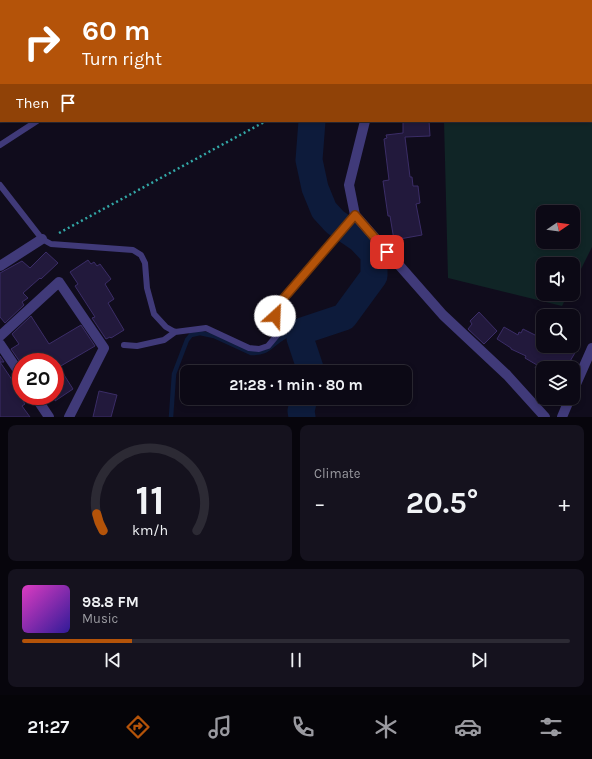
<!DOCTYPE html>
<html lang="en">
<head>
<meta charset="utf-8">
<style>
	body { margin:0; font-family:Karla,sans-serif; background:#15121e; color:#f1f3f6; height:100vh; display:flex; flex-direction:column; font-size:15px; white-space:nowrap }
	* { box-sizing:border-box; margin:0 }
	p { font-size:13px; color:#9a9aa0 }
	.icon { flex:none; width:22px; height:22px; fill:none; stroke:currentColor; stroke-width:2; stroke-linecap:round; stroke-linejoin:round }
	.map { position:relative; height:417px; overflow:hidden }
	.side { display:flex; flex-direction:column; gap:8px; padding:8px; background:#07050c; flex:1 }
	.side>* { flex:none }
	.banner { position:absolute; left:0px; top:0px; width:592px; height:122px; box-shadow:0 2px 6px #0003,0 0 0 1px #2c2a34; background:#b45309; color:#fff; overflow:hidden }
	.needle { width:26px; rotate:77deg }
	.tools { position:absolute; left:536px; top:205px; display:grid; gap:8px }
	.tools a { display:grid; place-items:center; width:44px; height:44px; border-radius:8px; background:#0c0915; box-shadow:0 2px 6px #0003,0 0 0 1px #2c2a34; font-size:20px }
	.speed { position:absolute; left:12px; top:353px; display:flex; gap:8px; font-size:20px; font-weight:700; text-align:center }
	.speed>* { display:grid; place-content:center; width:52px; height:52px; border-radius:50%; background:#0c0915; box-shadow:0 2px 6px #0003,0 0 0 1px #2c2a34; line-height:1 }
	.speed .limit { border:6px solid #d22; background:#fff; color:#111 }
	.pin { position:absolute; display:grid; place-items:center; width:34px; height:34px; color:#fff; margin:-17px; border-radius:8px; box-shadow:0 2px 6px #0006 }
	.me { position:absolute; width:44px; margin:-22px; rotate:25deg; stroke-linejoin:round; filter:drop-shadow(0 0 3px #0008) }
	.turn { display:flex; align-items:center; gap:14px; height:84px; padding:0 16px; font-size:18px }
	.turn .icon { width:52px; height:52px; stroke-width:2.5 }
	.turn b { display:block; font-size:28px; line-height:34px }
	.then { display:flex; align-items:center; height:38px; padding:0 16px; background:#0003; gap:8px; font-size:15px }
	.big { font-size:30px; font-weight:700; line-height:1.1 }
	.side .tile { flex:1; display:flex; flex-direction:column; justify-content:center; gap:6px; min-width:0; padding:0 14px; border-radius:8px; background:#15121e }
	.side .dial { align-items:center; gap:0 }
	.dial svg { height:104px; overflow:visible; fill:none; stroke:#2c2a34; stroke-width:7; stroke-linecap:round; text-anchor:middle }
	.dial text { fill:#f1f3f6; stroke:none }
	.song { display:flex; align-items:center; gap:12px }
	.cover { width:48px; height:48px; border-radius:6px; background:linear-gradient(135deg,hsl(310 70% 55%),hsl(250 70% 35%)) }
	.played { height:4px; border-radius:2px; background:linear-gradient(90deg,#b45309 20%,#2c2a34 20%) }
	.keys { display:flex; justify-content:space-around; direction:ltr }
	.heat { display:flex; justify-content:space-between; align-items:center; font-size:22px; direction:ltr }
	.side .tiles { flex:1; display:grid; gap:8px; grid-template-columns:1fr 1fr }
	.tile:last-child { grid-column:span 2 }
	.trip { position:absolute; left:180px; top:365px; width:232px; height:40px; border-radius:8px; background:#0c0915; box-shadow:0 2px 6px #0003,0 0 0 1px #2c2a34; font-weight:700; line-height:40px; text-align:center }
	.tab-bar { display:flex; height:64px; justify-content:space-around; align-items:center; background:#050408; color:#9a9aa0 }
	.tab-bar .icon { width:28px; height:28px }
	.tab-bar .current { color:#b45309 }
	.tab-bar b { font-size:18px; color:#f1f3f6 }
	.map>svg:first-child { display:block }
</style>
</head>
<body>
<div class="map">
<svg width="592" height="417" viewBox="0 0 592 417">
	<rect width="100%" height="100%" fill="#100c1c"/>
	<path fill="#102526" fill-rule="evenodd" d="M0,0H77L1,1L0,52Z
		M440,0H592V247L573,285V264H543V294H568L562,306L448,278L444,121H591V1ZM543,212H573V242H543Z"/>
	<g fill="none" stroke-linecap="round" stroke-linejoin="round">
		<path stroke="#0d1b3b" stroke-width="4.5" d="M171,417L174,374L187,340L191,335L200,333L214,336L251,353C269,354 270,345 284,337C289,334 296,333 302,331"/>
		<path stroke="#0d1b3b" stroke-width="27" d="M263,0V1
			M309,372L310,368L300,338L302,331L344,317L374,276V254L360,239L335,222L324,210L315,188L309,160L312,121
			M302,417L301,411L304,398"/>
	</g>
	<path fill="#22193c" stroke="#3b2d67" d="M403,121H429L430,136L405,137L410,177H412L413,186H418L420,203L416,204L422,235L394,240L390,216H388L383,181L389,180L384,139L387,138L386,135L403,133Z
		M46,252L58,263L41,279L40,278L23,293L28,298L22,302L24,305L5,323L0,317V273L22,261L30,268Z
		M88,260L91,264L94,262L97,266L100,264L111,279L105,284L114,299L108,303L124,330L111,338L110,337L106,339L92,318L95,317L75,286L78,284L70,272Z
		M479,312L497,331L484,344L468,329L472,324L470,321Z
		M31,316L49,344L81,325L95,346L59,367L73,389L55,401V362H40L36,356L26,362H20L11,349L19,344L12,334Z
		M504,327L518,335L519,332L521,333L523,329L543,339V346H579L566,368H535L537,365L525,358L526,356L511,349V348L497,339Z
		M0,356L4,362H0L17,387L15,389L25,404L22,406L30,417H0Z
		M99,391L117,395L111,417H93Z"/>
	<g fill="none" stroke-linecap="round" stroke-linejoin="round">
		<path stroke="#33a8a7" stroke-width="2.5" stroke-dasharray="2 3" stroke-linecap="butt" d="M59,233L266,121"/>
		<path stroke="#403a79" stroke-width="6" d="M0,145L37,121
			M0,185L42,239L51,244L133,250L141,255L145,263L147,288L154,314L166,327L175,332L206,328L249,348L259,349L268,346L278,334L275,316L277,306L355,215
			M124,345L137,346L164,340L175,332"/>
		<path stroke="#403a79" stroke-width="10" d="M388,0V1
			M365,121L349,185L355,215L443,315L507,375L545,417
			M0,266L42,239
			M0,336L59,282L104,348L69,417
			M0,344L21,375
			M573,391L592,348
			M35,396L49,417
			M562,417L570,398"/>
	</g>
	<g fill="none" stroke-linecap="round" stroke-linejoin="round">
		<defs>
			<path id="route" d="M275,316L277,306L355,215L387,252"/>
		</defs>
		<use href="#route" stroke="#753606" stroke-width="10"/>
		<use href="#route" stroke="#b45309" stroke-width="7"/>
	</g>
</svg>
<div class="tools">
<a><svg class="needle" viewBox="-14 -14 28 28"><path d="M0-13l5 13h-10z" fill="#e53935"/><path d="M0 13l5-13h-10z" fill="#9a9aa0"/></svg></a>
<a><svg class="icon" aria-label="sound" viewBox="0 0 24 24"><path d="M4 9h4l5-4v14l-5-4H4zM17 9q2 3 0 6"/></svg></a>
<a><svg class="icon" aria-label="search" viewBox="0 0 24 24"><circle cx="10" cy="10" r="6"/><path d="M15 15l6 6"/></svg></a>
<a><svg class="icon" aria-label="layers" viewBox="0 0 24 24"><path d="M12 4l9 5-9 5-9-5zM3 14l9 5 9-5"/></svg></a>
</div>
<div class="speed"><div class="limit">20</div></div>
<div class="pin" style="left:387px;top:252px;background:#d93025"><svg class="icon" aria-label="arrive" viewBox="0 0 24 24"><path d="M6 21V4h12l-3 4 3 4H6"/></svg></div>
<svg class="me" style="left:275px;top:316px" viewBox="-20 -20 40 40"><circle r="19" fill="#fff"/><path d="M0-13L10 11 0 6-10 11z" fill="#b45309"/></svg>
<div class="trip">21:28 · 1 min · 80 m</div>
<div class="banner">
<div class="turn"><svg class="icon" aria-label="right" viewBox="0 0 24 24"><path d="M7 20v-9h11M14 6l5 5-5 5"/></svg><div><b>60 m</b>Turn right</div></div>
<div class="then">Then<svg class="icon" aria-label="arrive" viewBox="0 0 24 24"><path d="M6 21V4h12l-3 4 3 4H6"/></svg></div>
</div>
</div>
<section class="side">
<div class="tiles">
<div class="tile dial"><svg viewBox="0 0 100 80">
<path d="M14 69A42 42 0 1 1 86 69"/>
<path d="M14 69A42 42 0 0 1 9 56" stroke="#b45309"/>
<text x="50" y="56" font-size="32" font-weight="700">11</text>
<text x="50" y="72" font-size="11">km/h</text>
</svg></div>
<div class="tile"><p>Climate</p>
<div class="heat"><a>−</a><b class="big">20.5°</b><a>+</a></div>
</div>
<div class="tile">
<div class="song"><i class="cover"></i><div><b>98.8 FM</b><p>Music</p></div></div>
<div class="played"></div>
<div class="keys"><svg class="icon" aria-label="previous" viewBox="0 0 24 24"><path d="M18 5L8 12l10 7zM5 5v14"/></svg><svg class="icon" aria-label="pause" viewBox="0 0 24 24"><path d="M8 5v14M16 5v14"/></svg><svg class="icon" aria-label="next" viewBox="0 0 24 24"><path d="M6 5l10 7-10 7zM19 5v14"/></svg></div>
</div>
</div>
</section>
<nav class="tab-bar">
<b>21:27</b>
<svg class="icon current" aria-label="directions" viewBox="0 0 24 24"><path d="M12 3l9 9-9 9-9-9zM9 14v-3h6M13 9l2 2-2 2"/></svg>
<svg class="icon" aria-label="music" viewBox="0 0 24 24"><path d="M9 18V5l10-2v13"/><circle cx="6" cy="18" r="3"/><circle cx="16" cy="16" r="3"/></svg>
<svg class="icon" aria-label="phone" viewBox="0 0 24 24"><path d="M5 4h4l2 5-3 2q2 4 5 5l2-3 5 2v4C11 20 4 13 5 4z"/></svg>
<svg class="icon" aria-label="climate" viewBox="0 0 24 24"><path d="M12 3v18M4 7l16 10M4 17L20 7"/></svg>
<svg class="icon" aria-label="car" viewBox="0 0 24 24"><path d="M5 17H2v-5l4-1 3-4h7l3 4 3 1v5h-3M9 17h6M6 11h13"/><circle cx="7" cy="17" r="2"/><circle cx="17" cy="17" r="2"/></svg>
<svg class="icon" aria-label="filters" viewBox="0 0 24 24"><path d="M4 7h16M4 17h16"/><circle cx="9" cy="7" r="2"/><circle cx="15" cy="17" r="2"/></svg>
</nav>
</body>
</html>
